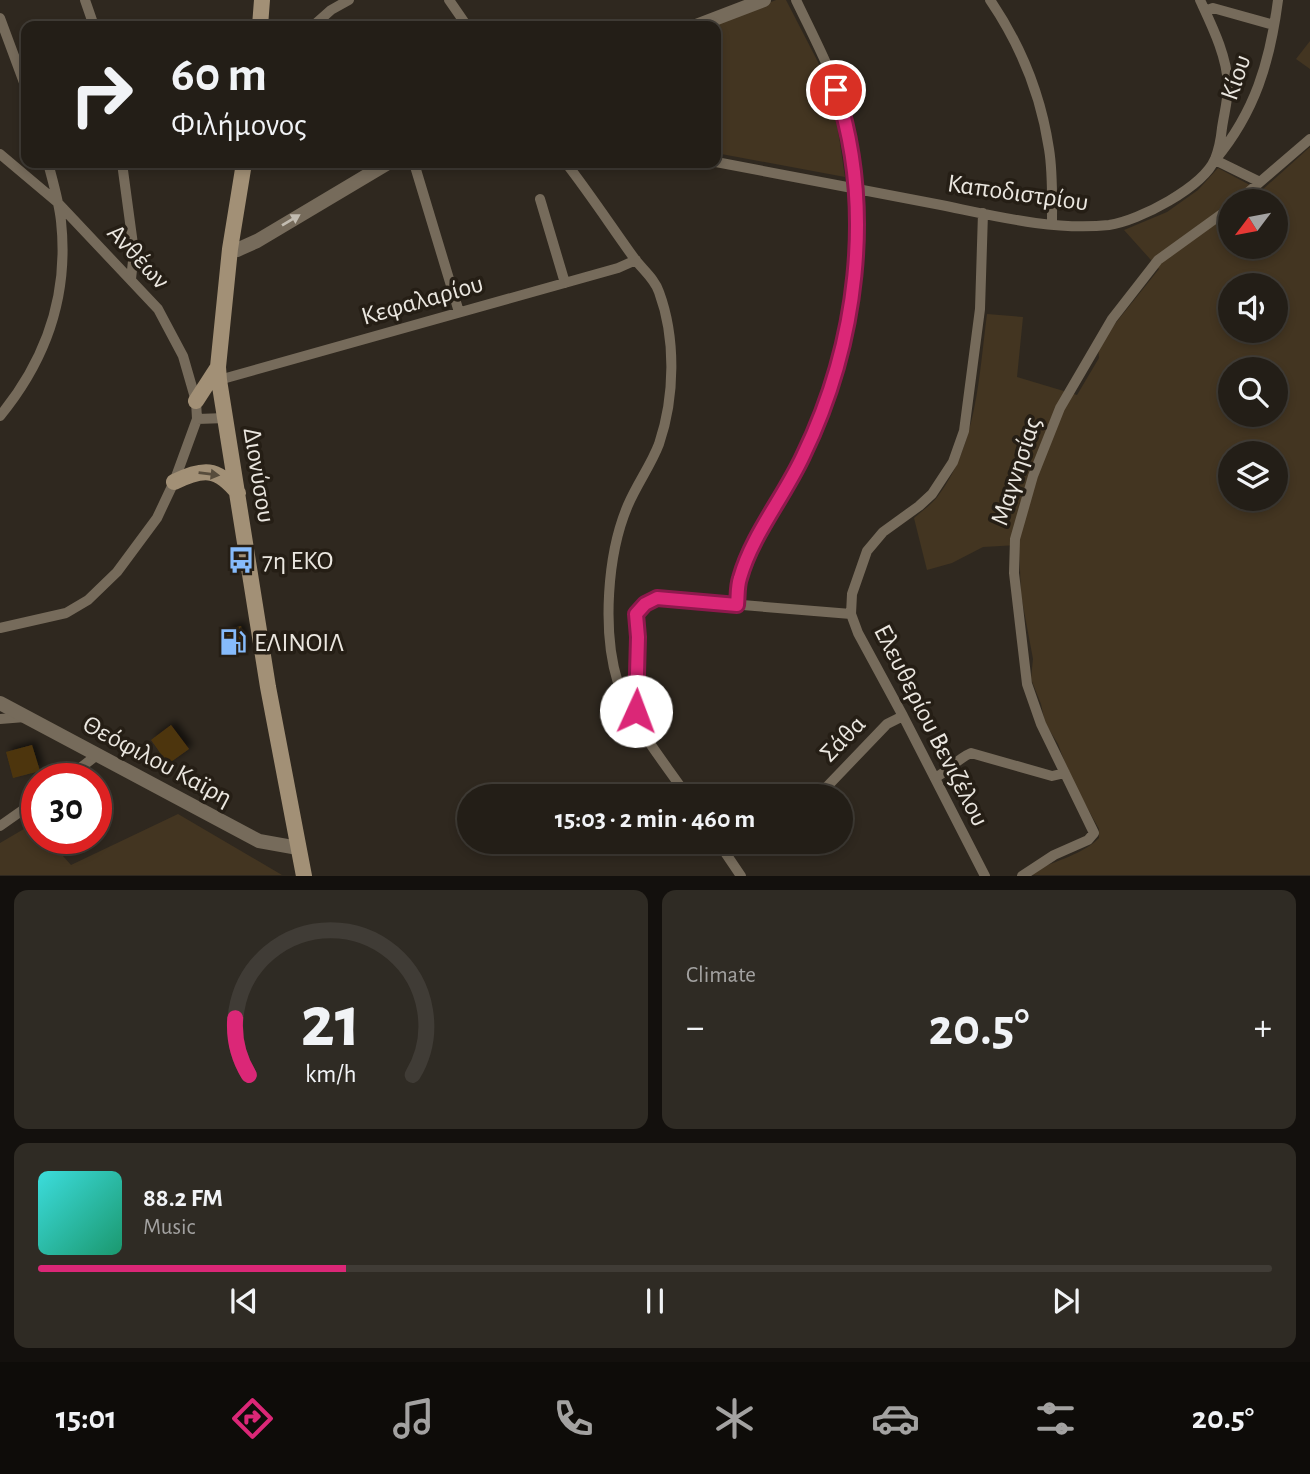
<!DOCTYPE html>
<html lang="en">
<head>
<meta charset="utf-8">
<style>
	body { margin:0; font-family:"Alegreya Sans",sans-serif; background:#2f2b24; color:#f1f3f6; height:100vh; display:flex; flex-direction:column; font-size:26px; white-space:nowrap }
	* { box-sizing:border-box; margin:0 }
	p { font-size:23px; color:#a3a2a1 }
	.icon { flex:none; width:38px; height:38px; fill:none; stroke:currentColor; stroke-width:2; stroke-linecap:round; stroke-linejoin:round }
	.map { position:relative; height:876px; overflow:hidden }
	.sheet { display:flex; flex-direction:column; gap:14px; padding:14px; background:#13100d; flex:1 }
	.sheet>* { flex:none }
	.guide { position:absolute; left:21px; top:21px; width:700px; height:147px; border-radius:14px; box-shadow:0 4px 10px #0003,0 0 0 2px #403c36; background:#231e17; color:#f1f3f6; overflow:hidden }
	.needle { width:46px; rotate:238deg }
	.buttons { position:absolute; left:1218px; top:189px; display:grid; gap:14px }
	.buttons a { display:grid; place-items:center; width:70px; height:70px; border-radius:50%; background:#231e17; box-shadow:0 4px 10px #0003,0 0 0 2px #403c36; font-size:35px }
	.speed { position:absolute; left:21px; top:763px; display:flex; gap:14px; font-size:35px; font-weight:700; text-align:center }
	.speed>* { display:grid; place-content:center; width:91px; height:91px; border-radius:50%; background:#231e17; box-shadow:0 4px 10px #0003,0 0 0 2px #403c36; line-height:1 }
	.speed .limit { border:10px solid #d22; background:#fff; color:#111 }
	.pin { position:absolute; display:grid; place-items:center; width:60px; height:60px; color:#fff; margin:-30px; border:4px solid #fff; border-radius:50%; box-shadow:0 2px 7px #0007 }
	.me { position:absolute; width:77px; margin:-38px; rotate:2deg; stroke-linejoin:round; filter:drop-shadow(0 0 5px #0008) }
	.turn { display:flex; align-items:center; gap:24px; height:147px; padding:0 35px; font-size:32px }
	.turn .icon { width:91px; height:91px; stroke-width:2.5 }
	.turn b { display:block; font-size:49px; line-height:60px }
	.big { font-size:52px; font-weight:700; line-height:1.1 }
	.sheet .card { flex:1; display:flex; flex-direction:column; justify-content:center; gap:10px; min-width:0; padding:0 24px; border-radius:14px; background:#2f2b24 }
	.sheet .dial { align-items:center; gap:0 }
	.dial svg { height:182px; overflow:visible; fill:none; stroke:#403c36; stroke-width:7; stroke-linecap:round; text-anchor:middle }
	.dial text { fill:#f1f3f6; stroke:none }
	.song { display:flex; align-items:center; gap:21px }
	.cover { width:84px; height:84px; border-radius:10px; background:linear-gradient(135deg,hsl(180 70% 55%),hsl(160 70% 35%)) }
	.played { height:7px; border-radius:4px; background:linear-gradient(90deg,#db2777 25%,#403c36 25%) }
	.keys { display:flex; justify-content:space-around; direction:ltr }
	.heat { display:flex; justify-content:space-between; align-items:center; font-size:38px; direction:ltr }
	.sheet .tiles { flex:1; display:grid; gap:14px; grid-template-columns:1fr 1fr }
	.card:last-child { grid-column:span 2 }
	.trip { position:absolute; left:457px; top:784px; width:396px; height:70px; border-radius:35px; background:#231e17; box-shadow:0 4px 10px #0003,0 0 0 2px #403c36; font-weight:700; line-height:70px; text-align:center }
	.tabs { display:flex; height:112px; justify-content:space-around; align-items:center; background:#0e0c09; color:#a3a2a1 }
	.tabs .icon { width:49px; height:49px }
	.tabs .current { color:#db2777 }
	.tabs b { font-size:32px; color:#f1f3f6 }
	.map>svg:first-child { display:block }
</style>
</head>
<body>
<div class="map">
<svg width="1310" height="876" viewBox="0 0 1310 876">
	<defs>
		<filter id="shadow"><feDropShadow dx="4.5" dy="-4.5" stdDeviation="3.5" flood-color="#0009"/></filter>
	</defs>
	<rect width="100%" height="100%" fill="#2f281f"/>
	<path fill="#433521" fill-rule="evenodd" d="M776,0H786L818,62L835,110L845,177L716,153V26H710Z
		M1310,41V69L1296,59Z
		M1310,147V875H1028C1050,861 1080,857 1099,838V829L1071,779L1058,744L1045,723L1041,704L1031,679L1033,659L1021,595L1019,545L983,547L952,563L927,570L914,518C922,511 932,504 938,496C977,445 979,375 987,314L1023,317L1017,377L1077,395L1099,358L1098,345L1159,269L1124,230L1167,212L1198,190L1218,168L1261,191ZM1230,201H1276V247H1230ZM1230,285H1276V331H1230ZM1230,369H1276V415H1230ZM1230,453H1276V499H1230Z
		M178,814L282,875H0V843L34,823L37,826V838H47L71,865Z"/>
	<path fill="#4d360f" filter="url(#shadow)" d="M241,626L247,653L231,657L225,630Z
		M171,725L189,749L168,764L151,740Z
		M32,745L40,771L13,778L6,752Z"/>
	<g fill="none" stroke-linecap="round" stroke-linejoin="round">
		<path stroke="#766b5b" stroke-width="10" d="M85,0L94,26
			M449,0L467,26
			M990,0C1020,44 1041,96 1049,149C1053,173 1052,199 1052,224
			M1205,11L1213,8L1274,25
			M0,18L26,88
			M313,26L331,10L349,0
			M0,154L57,202L158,309L183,356L196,401L197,419L174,482L157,518L117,572L88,600L66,613L0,628
			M716,162C791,176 866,191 941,205C995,216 1054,231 1109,225C1139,221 1203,187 1215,159C1219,149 1221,138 1222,128C1224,114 1228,100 1228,85C1227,56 1212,26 1200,0
			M122,163L134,252L131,279
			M414,163L459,312
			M566,163C590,194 611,226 634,258C642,269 655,279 659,292C676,338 675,397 659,444C651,465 637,484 628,505C607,554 602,632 618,683C632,725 663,760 687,796
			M1260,182L1215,160C1255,112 1270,62 1278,0
			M540,199L565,283
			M1238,201L1310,139
			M983,213L980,309L964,431L953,462L932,494L919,506L883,532L867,551L852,594L851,614L858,633L903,716L985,876
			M219,380L618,268L636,260
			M0,416C46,360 69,295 61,221C59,202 53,182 48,163
			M197,419L226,418
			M737,605C738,596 737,587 740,578C752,534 784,496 804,456C851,355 872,233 847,123C837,80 815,40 796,0
			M631,714L636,711L638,637L636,614L645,604L657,598L851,614
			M0,719L25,717
			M935,778C948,771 957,759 971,753L1052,776L1065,773
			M66,779L97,755
			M818,796L887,724L903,716
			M0,826L37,800
			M718,842L741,876
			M1022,876L1054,855L1088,840L1094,833L1041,724L1027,684L1014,573L1015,539L1033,476L1060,408L1112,319L1158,260L1230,208"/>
		<path stroke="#766b5b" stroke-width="14" d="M696,26L764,0
			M230,249L237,250L257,241L388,163
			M0,703L259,841L298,848"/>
		<path stroke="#a29076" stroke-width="16" d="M260,26L262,0
			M244,163L230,249L218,367L219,380L268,687L304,876
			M196,401L218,367
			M174,482C203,468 217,467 238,493"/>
	</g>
	<defs><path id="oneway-solid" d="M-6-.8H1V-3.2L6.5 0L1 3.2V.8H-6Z" transform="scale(1.75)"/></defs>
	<use fill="#c2bcb1" href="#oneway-solid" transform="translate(291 220) rotate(-31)"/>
	<use fill="#574c3c" href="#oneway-solid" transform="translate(209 474) rotate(7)"/>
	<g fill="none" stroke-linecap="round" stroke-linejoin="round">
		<defs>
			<path id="route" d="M636,711L638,637L636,614L645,604L657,598L737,605C738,596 737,587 740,578C752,535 784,497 803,456C857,345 875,208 836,90"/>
		</defs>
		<use href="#route" stroke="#8e194d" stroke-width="18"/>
		<use href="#route" stroke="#db2777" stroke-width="12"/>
	</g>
	<defs>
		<symbol id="bus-bare" viewBox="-9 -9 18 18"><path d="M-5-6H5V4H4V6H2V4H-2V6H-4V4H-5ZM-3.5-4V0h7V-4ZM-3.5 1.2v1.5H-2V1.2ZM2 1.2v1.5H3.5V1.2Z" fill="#86bbfb" stroke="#251e15" stroke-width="2.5" paint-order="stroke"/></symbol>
		<symbol id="fuel-bare" viewBox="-9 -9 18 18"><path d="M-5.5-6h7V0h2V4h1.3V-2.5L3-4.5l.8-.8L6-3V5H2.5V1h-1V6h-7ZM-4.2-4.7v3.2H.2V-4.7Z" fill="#86bbfb" stroke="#251e15" stroke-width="2.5" paint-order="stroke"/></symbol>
	</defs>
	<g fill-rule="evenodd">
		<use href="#bus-bare" x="222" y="541" width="38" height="38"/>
		<use href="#fuel-bare" x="214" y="623" width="38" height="38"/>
	</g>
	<g text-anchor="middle" stroke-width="7" stroke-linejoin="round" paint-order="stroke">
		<g font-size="26" fill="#ebe7e0" stroke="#251e15">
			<text transform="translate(1235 77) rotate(-71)" y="9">Κίου</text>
			<text transform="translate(1018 192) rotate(8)" y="9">Καποδιστρίου</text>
			<text transform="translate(139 256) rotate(47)" y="9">Ανθέων</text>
			<text transform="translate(422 299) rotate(-16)" y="9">Κεφαλαρίου</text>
			<text transform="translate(1015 471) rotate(-72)" y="9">Μαγνησίας</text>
			<text transform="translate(260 475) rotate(81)" y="9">Διονύσου</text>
			<text transform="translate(932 725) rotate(63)" y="9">Ελευθερίου Βενιζέλου</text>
			<text transform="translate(842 738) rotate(-46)" y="9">Σάθα</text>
			<text transform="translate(158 760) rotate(28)" y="9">Θεόφιλου Καϊρη</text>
		</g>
		<g font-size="26" fill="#ebe7e0" stroke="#251e15" text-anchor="start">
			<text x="262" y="569">7η ΕΚΟ</text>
			<text x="254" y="651">ΕΛΙΝΟΙΛ</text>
		</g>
	</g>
</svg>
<div class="buttons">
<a><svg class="needle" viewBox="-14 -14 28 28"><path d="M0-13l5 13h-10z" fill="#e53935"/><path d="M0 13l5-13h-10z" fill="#a3a2a1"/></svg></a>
<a><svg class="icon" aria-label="sound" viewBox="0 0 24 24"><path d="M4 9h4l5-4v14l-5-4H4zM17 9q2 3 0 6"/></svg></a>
<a><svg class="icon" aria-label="search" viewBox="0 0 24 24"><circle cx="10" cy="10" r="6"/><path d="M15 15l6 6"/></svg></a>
<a><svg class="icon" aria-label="layers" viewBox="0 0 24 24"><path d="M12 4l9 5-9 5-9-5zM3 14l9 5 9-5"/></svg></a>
</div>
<div class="speed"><div class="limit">30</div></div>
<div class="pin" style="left:836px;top:90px;background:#d93025"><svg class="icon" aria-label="arrive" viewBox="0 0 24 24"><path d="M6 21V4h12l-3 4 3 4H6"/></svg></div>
<svg class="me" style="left:636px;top:711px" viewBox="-20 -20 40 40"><circle r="19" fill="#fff"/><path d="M0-13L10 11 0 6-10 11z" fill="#db2777"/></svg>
<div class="trip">15:03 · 2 min · 460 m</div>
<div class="guide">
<div class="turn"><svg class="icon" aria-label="right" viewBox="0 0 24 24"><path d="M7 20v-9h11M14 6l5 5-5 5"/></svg><div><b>60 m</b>Φιλήμονος</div></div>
</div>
</div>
<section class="sheet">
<div class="tiles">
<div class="card dial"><svg viewBox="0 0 100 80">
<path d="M14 69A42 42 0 1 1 86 69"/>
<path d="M14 69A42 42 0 0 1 8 44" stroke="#db2777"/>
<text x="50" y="56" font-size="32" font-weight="700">21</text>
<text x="50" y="72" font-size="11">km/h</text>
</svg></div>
<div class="card"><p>Climate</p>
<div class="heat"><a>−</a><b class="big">20.5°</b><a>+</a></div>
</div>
<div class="card">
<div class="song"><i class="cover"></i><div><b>88.2 FM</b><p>Music</p></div></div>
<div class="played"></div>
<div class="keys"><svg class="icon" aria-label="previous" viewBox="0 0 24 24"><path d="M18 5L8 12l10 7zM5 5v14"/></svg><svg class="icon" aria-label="pause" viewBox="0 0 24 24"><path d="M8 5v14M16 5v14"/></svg><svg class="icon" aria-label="next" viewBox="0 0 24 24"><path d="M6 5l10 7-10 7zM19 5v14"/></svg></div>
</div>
</div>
</section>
<nav class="tabs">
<b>15:01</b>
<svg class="icon current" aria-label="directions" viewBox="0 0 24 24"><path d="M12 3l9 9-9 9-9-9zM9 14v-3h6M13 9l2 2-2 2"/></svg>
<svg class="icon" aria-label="music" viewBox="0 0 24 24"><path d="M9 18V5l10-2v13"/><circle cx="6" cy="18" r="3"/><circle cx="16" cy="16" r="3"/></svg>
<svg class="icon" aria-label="phone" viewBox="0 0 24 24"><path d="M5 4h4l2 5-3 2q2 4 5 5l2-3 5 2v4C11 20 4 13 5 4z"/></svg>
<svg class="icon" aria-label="climate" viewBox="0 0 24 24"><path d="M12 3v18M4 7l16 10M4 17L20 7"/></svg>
<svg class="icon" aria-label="car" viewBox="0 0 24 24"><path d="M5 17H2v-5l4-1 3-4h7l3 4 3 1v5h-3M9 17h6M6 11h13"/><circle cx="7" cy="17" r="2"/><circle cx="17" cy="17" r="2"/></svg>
<svg class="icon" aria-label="filters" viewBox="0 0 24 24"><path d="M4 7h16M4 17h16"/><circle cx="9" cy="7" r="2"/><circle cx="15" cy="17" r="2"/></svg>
<b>20.5°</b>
</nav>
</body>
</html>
